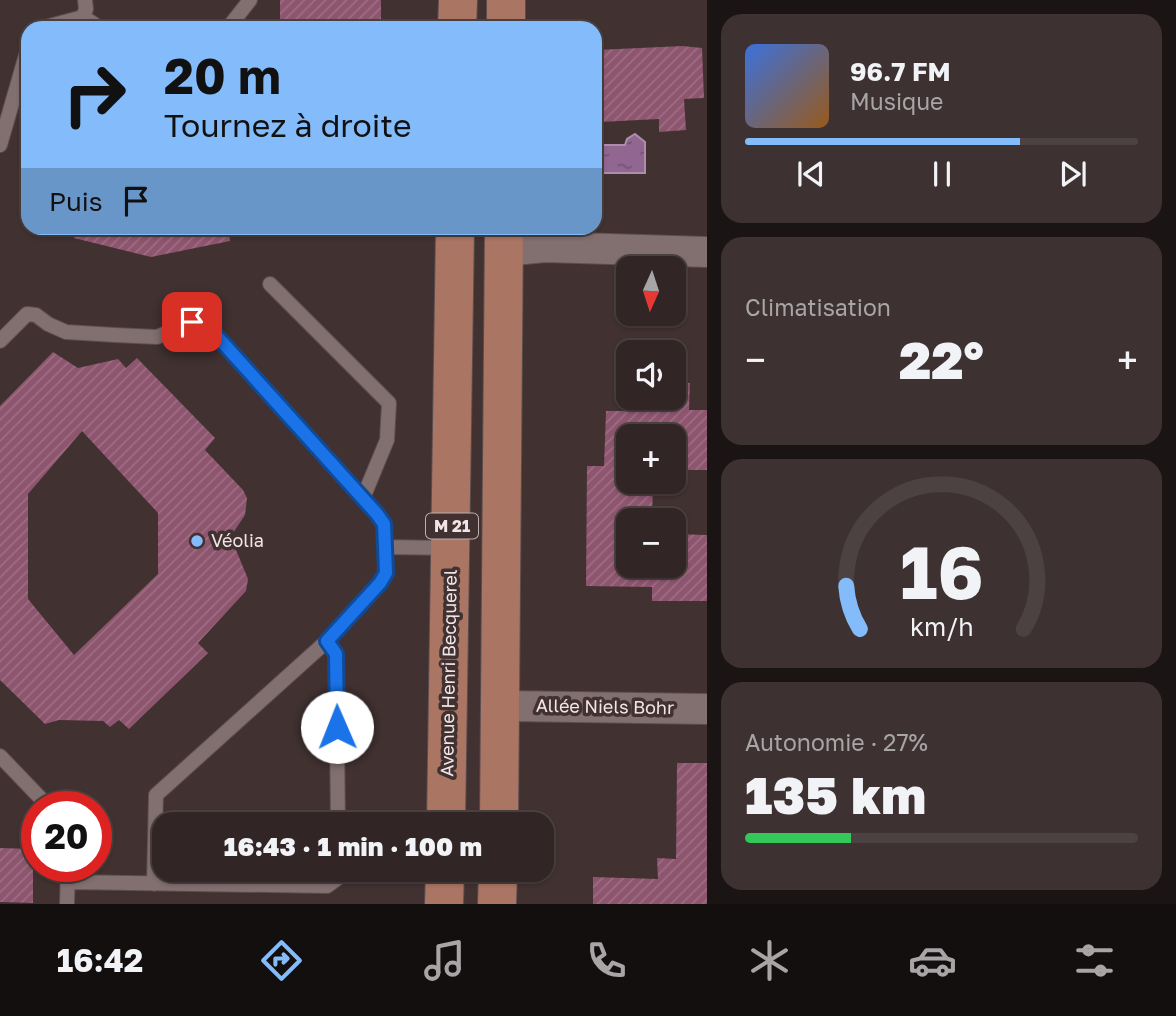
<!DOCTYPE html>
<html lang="fr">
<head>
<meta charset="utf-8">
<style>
	body { margin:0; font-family:"Golos Text",sans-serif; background:#3d3132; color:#f1f3f6; height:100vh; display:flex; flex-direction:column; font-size:26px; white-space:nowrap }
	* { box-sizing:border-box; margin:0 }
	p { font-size:23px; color:#a8a5a7 }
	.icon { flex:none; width:38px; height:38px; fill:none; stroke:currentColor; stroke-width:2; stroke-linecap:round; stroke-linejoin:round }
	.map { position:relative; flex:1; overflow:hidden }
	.drawer { display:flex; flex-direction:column; gap:14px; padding:14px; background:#1b1414; width:469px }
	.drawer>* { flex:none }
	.guide { position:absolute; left:21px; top:21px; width:581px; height:214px; border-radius:21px; box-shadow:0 2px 5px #0004,0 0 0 2px #4c4242; background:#84bcfb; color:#111; overflow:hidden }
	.needle { width:46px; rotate:183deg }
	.tools { position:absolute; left:616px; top:256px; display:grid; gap:14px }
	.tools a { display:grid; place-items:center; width:70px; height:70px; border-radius:14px; background:#312525; box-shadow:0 2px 5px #0004,0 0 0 2px #4c4242; font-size:35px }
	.speed { position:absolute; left:21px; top:791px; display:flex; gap:14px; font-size:35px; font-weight:700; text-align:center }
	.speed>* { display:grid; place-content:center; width:91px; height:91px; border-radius:50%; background:#312525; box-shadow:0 2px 5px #0004,0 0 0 2px #4c4242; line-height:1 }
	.speed .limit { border:10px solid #d22; background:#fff; color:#111 }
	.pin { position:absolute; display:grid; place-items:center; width:60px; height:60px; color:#fff; margin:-30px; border-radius:14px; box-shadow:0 4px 10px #0006 }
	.me { position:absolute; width:77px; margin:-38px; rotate:359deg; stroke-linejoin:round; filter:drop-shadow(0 0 5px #0008) }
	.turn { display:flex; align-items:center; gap:24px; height:147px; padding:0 28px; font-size:32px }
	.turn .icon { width:91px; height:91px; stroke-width:2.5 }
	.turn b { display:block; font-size:49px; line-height:60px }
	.then { display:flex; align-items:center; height:66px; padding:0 28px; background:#0003; gap:14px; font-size:26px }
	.big { font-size:52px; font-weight:800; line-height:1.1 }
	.drawer .widget { flex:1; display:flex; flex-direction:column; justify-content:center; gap:10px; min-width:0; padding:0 24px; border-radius:21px; background:#3d3132 }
	.drawer .dial { align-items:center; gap:0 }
	.dial svg { height:182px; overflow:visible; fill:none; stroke:#4c4242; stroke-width:7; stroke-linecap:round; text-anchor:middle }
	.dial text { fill:#f1f3f6; stroke:none }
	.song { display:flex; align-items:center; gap:21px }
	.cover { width:84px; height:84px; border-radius:10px; background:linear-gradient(135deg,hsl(220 70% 55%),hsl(30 70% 35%)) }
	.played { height:7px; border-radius:4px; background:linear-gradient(90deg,#84bcfb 70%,#4c4242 70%) }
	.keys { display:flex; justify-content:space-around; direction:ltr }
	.heat { display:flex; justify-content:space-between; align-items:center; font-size:38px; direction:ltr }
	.charge { height:10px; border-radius:5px; background:linear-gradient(90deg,#34c759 27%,#4c4242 0) }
	.trip { position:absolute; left:152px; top:812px; width:402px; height:70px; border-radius:21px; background:#312525; box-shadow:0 2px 5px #0004,0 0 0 2px #4c4242; font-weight:800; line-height:70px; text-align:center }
	.tabs { display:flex; height:112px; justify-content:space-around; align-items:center; background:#140f0f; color:#a8a5a7 }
	.tabs .icon { width:49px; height:49px }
	.tabs .active { color:#84bcfb }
	.tabs b { font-size:32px; color:#f1f3f6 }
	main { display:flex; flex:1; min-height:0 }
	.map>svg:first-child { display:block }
</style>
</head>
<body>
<main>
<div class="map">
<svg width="707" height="904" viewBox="0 0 707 904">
	<defs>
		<pattern id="water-ripples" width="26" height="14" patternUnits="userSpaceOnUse" patternTransform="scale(1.75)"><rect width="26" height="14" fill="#916691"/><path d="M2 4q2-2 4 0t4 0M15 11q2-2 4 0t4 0" fill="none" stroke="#70576f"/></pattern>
		<pattern id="building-hatch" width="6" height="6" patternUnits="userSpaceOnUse" patternTransform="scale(1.75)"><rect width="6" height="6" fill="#8d556e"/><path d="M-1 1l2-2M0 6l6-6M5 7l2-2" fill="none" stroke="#9e6d83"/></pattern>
	</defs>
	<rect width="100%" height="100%" fill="#413131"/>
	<path fill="url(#water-ripples)" stroke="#ae8cab" stroke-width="2" d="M635,134L645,142V173H595V145H625L627,139Z"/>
	<path fill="url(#building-hatch)" fill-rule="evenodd" d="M280,0H381V28H280Z
		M683,46L702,48L704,98L684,99L686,130L659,132V119L600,122L596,50Z
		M75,228H229L230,241L151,257L74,238Z
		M53,352L78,368L118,359L126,368L137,358L215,438L205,450L243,490L247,498L245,515L231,536L242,546L236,550L248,579L246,591L198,643L208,653L129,729L119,720L110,727L103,721L59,720L45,724L0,680V406ZM82,431L158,513V574L74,655L28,599V494Z
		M626,380L628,381V397H674V382L690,383L689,410H707V470H674V436H628V481H653L652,520H628V565H674V534L707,535V601H652V587L586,586L587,466H604L606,411H624Z
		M677,763H707V904H593V877L658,879L657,858L676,859Z
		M0,848L33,849V903L0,902Z"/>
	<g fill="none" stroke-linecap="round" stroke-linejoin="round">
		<defs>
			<path id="service" d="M83,17L86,9L85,0
				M42,28L83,17L100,28
				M228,28L250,0
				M0,145L28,48
				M270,284L389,403L387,440L363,498
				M0,341L27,314L36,315L48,324L66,332L115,335L157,337L192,322L205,323L377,514L384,524L385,547L386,573L380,583L327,641L156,795L154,884
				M385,547L450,548
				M327,641L336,654L338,824
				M0,756L49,807
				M68,882L327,886L338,878V870
				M67,904L68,866"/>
			<path id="minor" d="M504,251L545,247L707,252
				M502,706L707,709"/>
			<path id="primary" d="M457,28L458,0
				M506,28V0
				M446,824L455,228
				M499,824L504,228
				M444,904L445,870
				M497,904L498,870"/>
		</defs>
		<use href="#service" stroke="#5c4e4f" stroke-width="16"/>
		<use href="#minor" stroke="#5c4e4f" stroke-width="32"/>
		<use href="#primary" stroke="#5c4e4f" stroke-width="40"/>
		<use href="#service" stroke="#826f70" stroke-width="14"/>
		<use href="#minor" stroke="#826f70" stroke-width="30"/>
		<use href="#primary" stroke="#ab7564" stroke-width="38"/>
	</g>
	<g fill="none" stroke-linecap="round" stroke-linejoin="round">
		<defs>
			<path id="route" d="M192,322L205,323L377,514L384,524L385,547L386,573L380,583L327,641L336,654L337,727"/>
		</defs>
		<use href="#route" stroke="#114b97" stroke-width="18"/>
		<use href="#route" stroke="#1a73e8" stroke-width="12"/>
	</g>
	<circle fill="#84bcfb" stroke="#413131" stroke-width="2.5" cx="197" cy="541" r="7"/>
	<g text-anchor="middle" stroke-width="7" stroke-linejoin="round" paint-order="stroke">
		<rect fill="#413131" stroke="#bcb0b0" stroke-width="2" x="426" y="513.5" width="52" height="25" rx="5"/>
		<g font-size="16" font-weight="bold" fill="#f1e6e7">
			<text x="452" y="532">M 21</text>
		</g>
		<g font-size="18" fill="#f1e6e7" stroke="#413131" text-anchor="start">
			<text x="211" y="547">Véolia</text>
		</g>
		<g font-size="18" fill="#f1e6e7" stroke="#413131">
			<text transform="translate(449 673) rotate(-89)" y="6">Avenue Henri Becquerel</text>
			<text transform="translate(605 707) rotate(1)" y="6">Allée Niels Bohr</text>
		</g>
	</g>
</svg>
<div class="tools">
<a><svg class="needle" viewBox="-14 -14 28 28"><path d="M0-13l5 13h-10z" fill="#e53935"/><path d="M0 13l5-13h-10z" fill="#a8a5a7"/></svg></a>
<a><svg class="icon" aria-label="sound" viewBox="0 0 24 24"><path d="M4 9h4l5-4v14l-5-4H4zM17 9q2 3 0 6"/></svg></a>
<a>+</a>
<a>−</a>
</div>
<div class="speed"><div class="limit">20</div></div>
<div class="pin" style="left:192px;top:322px;background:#d93025"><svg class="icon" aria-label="arrive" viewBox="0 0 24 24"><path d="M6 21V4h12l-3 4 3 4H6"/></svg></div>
<svg class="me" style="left:337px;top:727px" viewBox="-20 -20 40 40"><circle r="19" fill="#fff"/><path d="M0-13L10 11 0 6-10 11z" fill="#1a73e8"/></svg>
<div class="trip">16:43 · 1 min · 100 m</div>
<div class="guide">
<div class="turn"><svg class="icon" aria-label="right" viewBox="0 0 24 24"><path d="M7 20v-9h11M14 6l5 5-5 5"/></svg><div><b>20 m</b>Tournez à droite</div></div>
<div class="then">Puis<svg class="icon" aria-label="arrive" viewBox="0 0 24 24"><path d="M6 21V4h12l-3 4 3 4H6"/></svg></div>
</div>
</div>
<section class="drawer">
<div class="widget">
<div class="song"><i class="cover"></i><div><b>96.7 FM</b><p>Musique</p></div></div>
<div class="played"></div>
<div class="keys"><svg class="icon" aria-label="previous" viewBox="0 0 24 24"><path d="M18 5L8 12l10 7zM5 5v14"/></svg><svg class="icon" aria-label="pause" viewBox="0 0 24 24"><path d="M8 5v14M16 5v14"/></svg><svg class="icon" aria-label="next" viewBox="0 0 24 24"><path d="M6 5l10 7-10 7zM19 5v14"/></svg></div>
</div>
<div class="widget"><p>Climatisation</p>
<div class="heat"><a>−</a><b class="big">22°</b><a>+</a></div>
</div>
<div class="widget dial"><svg viewBox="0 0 100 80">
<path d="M14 69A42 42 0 1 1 86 69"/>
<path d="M14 69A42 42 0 0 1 8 50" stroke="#84bcfb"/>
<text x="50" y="56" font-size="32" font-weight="700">16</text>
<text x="50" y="72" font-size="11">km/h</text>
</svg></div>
<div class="widget"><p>Autonomie · 27%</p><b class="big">135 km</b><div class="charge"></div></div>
</section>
</main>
<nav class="tabs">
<b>16:42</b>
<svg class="icon active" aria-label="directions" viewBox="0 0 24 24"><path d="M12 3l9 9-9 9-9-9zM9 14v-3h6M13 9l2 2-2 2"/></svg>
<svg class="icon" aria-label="music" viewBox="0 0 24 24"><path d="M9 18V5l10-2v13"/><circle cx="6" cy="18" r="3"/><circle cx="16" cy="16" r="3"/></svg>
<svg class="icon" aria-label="phone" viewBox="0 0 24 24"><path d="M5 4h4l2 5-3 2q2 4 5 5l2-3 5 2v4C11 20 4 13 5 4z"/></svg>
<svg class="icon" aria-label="climate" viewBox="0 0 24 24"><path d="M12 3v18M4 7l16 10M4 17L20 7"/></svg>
<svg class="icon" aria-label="car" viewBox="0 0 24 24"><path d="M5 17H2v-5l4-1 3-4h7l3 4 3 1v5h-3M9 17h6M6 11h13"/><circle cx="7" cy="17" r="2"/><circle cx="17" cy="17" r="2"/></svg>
<svg class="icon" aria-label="filters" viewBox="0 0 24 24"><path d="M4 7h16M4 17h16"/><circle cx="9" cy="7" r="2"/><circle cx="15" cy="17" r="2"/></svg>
</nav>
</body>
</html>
